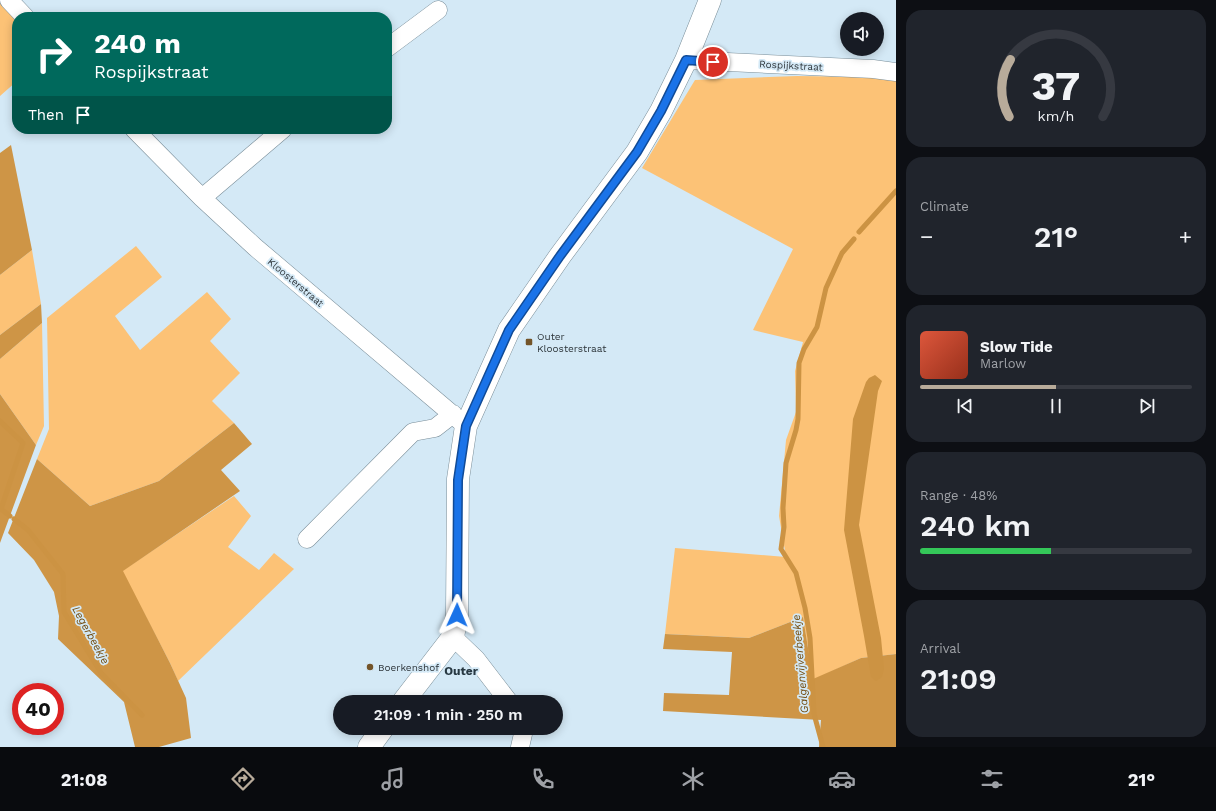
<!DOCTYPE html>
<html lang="en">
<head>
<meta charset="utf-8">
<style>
	body { margin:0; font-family:"Work Sans",sans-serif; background:#20242c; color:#f1f3f6; height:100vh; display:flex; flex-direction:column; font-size:15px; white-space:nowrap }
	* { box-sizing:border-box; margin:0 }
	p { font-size:13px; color:#9ea1a6 }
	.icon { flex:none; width:22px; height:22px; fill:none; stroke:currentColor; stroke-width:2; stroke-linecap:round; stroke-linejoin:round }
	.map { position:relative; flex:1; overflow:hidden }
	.side { display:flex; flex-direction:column; gap:10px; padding:10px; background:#0d0f14; width:320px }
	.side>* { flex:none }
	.guide { position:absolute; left:12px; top:12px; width:380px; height:122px; border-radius:16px; box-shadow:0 2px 10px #0003; background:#00695c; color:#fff; overflow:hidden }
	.fabs { position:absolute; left:840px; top:12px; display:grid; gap:8px }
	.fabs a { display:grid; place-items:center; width:44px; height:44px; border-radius:50%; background:#171b24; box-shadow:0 2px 10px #0003; font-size:20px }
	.speed { position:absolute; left:12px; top:683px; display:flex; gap:8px; font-size:20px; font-weight:700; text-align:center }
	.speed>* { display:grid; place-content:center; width:52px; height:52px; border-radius:50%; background:#171b24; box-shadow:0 2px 10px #0003; line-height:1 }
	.speed .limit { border:6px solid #d22; background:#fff; color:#111 }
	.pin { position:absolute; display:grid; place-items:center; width:34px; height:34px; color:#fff; margin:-17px; border:2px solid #fff; border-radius:50%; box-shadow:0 1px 4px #0007 }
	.me { position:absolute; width:44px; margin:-22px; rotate:1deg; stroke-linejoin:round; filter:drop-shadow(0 0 3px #0008) }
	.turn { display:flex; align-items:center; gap:14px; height:84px; padding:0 16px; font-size:18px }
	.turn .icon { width:52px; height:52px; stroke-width:2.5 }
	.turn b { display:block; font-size:28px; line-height:34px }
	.then { display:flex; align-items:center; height:38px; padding:0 16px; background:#0003; gap:8px; font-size:15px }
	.big { font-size:30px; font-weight:600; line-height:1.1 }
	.side .tile { flex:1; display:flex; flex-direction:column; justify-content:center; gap:6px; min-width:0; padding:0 14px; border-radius:16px; background:#20242c }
	.side .dial { align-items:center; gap:0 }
	.dial svg { height:104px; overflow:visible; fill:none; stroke:#363941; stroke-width:7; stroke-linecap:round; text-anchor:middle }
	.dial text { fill:#f1f3f6; stroke:none }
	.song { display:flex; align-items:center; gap:12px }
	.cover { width:48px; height:48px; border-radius:6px; background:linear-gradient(135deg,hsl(10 70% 55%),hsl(10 70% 35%)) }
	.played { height:4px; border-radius:2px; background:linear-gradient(90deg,#b8ab9a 50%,#363941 50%) }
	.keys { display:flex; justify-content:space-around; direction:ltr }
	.heat { display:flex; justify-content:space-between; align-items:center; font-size:22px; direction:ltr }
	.charge { height:6px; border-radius:3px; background:linear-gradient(90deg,#34c759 48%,#363941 0) }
	.trip { position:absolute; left:333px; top:695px; width:230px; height:40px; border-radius:20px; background:#171b24; box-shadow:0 2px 10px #0003; font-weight:600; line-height:40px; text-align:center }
	.menu { display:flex; height:64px; justify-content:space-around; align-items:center; background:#090b0e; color:#9ea1a6 }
	.menu .icon { width:28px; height:28px }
	.menu .active { color:#b8ab9a }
	.menu b { font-size:18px; color:#f1f3f6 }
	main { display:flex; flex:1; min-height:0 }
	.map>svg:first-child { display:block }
</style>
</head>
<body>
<main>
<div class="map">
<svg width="896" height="747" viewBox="0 0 896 747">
	<rect width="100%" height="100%" fill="#d4e9f6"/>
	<path fill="#fcc276" d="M0,0L17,23V81L0,96Z
		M797,76L870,77L896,79V654L861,658L813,680L803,617L749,638L665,634L675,548L786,557L779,516L786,440L796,412L795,371L803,342L753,330L793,249L642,168L695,80Z
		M136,246L162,277L115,316L140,350L207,292L231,319L210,341L240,373L212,401L234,423L159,481L90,506L37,459L49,429L47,318Z
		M32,250L41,304L0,335V275Z
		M42,323L44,426L36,445L0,394V359Z
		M234,496L251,516L228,547L259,570L274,553L294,569L178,681L170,663L122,571Z"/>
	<path fill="#ce9546" d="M11,145L32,250L0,275V153Z
		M41,304L42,323L0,359V335Z
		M0,394L36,445L0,543Z
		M234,423L252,444L221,470L240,491L123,571L170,663L186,698L191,738L159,747H135L124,702L58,639L59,616L54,592L34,560L8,533L37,459L90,506L159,481Z
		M803,617L813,679L861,658L896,654V747H819L821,720L663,711L664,693L729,695L732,652L663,649L665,634L749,638Z"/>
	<path fill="#cc9343" d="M875,375L882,381L878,391L859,525L881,638L884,669L882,677L876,681L871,677L864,636L844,530L853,419L866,382L869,378Z"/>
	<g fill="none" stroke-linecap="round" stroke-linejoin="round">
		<path stroke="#cc9343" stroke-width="5" d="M859,232L896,191
			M0,421L23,443L1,509L10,516
			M14,519L28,530L63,574L64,612L101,673L142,715
			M823,747L814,714L810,638L805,608L796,573L781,549L784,527L783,508L786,463L796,430L798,419L799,363L804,349L817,327L826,288L842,253L854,239"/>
		<defs>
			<path id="minor" d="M9,0L25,17
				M387,48L438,10
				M686,60L873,69L896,72
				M134,129L202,198L255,247L466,426
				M202,198L283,129
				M307,539L413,432L435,428L453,414
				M453,637L476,659L509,702
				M520,747L523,734L522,728"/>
			<path id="tertiary" d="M403,702L453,637L457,615L458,479L466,426L509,330L560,256L637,152L661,111L686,60L710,0
				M369,747L383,728"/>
		</defs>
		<use href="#minor" stroke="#7a8e99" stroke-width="19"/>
		<use href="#tertiary" stroke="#7a8e99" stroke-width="23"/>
		<use href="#minor" stroke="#fff" stroke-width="18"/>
		<use href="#tertiary" stroke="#fff" stroke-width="22"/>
	</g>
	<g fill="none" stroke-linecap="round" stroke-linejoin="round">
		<defs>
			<path id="route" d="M457,615L458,480L466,426L509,330L560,256L637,152L661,111L686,60L713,62"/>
		</defs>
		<use href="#route" stroke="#114b97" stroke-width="10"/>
		<use href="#route" stroke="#1a73e8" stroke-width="7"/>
	</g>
	<g fill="#735429" stroke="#d4e9f6" stroke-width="1.5">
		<rect x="525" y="338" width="8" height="8" rx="2"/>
		<circle cx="370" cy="667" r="4"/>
	</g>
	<g text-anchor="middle" stroke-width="3.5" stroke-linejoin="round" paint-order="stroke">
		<g font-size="10" fill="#2d353a" stroke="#d4e9f6">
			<text transform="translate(791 65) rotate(3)" y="4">Rospijkstraat</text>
			<text transform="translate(296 282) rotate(40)" y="4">Kloosterstraat</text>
		</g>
		<g font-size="10" fill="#2d353a" stroke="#d4e9f6" text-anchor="start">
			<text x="537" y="340">Outer<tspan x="537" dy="12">Kloosterstraat</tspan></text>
			<text x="378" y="671">Boerkenshof</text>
		</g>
		<g font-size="11" font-style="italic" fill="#724b0e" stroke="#d4e9f6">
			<text transform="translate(91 635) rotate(61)" y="4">Legerbeekje</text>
			<text transform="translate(800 664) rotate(-95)" y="4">Galgenvijverbeekje</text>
		</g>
		<g font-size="12" font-weight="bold" fill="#273842" stroke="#d4e9f6">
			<text x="461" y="675">Outer</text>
		</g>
	</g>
</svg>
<div class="fabs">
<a><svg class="icon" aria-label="sound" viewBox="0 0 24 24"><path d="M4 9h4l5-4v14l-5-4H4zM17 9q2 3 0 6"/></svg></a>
</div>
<div class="speed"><div class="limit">40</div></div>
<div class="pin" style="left:713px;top:62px;background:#d93025"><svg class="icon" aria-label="arrive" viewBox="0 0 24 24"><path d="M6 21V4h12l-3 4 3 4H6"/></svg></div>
<svg class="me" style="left:457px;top:615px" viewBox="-20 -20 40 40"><path d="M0-17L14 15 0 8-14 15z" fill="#1a73e8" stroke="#fff" stroke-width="4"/></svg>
<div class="trip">21:09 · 1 min · 250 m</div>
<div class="guide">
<div class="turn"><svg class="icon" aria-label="right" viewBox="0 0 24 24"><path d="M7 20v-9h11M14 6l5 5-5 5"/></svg><div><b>240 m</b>Rospijkstraat</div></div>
<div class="then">Then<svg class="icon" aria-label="arrive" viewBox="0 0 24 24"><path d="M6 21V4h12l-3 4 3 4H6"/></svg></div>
</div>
</div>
<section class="side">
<div class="tile dial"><svg viewBox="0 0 100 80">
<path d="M14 69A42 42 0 1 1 86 69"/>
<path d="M14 69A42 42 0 0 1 15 25" stroke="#b8ab9a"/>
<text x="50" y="56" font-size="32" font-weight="700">37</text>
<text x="50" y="72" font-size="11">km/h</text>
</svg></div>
<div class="tile"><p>Climate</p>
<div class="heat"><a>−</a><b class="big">21°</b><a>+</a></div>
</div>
<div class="tile">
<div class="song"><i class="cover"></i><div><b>Slow Tide</b><p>Marlow</p></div></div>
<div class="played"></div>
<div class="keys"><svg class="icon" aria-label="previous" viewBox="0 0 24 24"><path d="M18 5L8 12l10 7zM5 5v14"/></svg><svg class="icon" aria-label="pause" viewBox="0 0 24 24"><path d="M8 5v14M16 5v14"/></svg><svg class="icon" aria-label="next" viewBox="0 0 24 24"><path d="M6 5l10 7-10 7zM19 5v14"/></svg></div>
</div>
<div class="tile"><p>Range · 48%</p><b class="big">240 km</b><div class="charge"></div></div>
<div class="tile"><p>Arrival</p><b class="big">21:09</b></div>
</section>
</main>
<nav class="menu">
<b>21:08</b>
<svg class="icon active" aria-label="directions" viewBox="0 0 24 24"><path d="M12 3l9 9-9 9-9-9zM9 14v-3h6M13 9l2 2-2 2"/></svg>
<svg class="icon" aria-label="music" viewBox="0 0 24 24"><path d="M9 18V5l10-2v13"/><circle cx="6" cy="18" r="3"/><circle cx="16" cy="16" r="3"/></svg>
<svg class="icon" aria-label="phone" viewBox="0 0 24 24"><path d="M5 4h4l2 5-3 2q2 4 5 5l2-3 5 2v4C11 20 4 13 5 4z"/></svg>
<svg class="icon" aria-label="climate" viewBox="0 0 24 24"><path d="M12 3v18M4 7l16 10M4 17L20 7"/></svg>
<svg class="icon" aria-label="car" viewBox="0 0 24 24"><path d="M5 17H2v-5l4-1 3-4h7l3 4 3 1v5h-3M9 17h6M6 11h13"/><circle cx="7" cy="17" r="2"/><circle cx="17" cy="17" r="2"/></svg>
<svg class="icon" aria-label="filters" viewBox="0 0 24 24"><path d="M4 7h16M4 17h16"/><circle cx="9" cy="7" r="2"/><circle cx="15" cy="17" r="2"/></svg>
<b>21°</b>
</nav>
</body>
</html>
